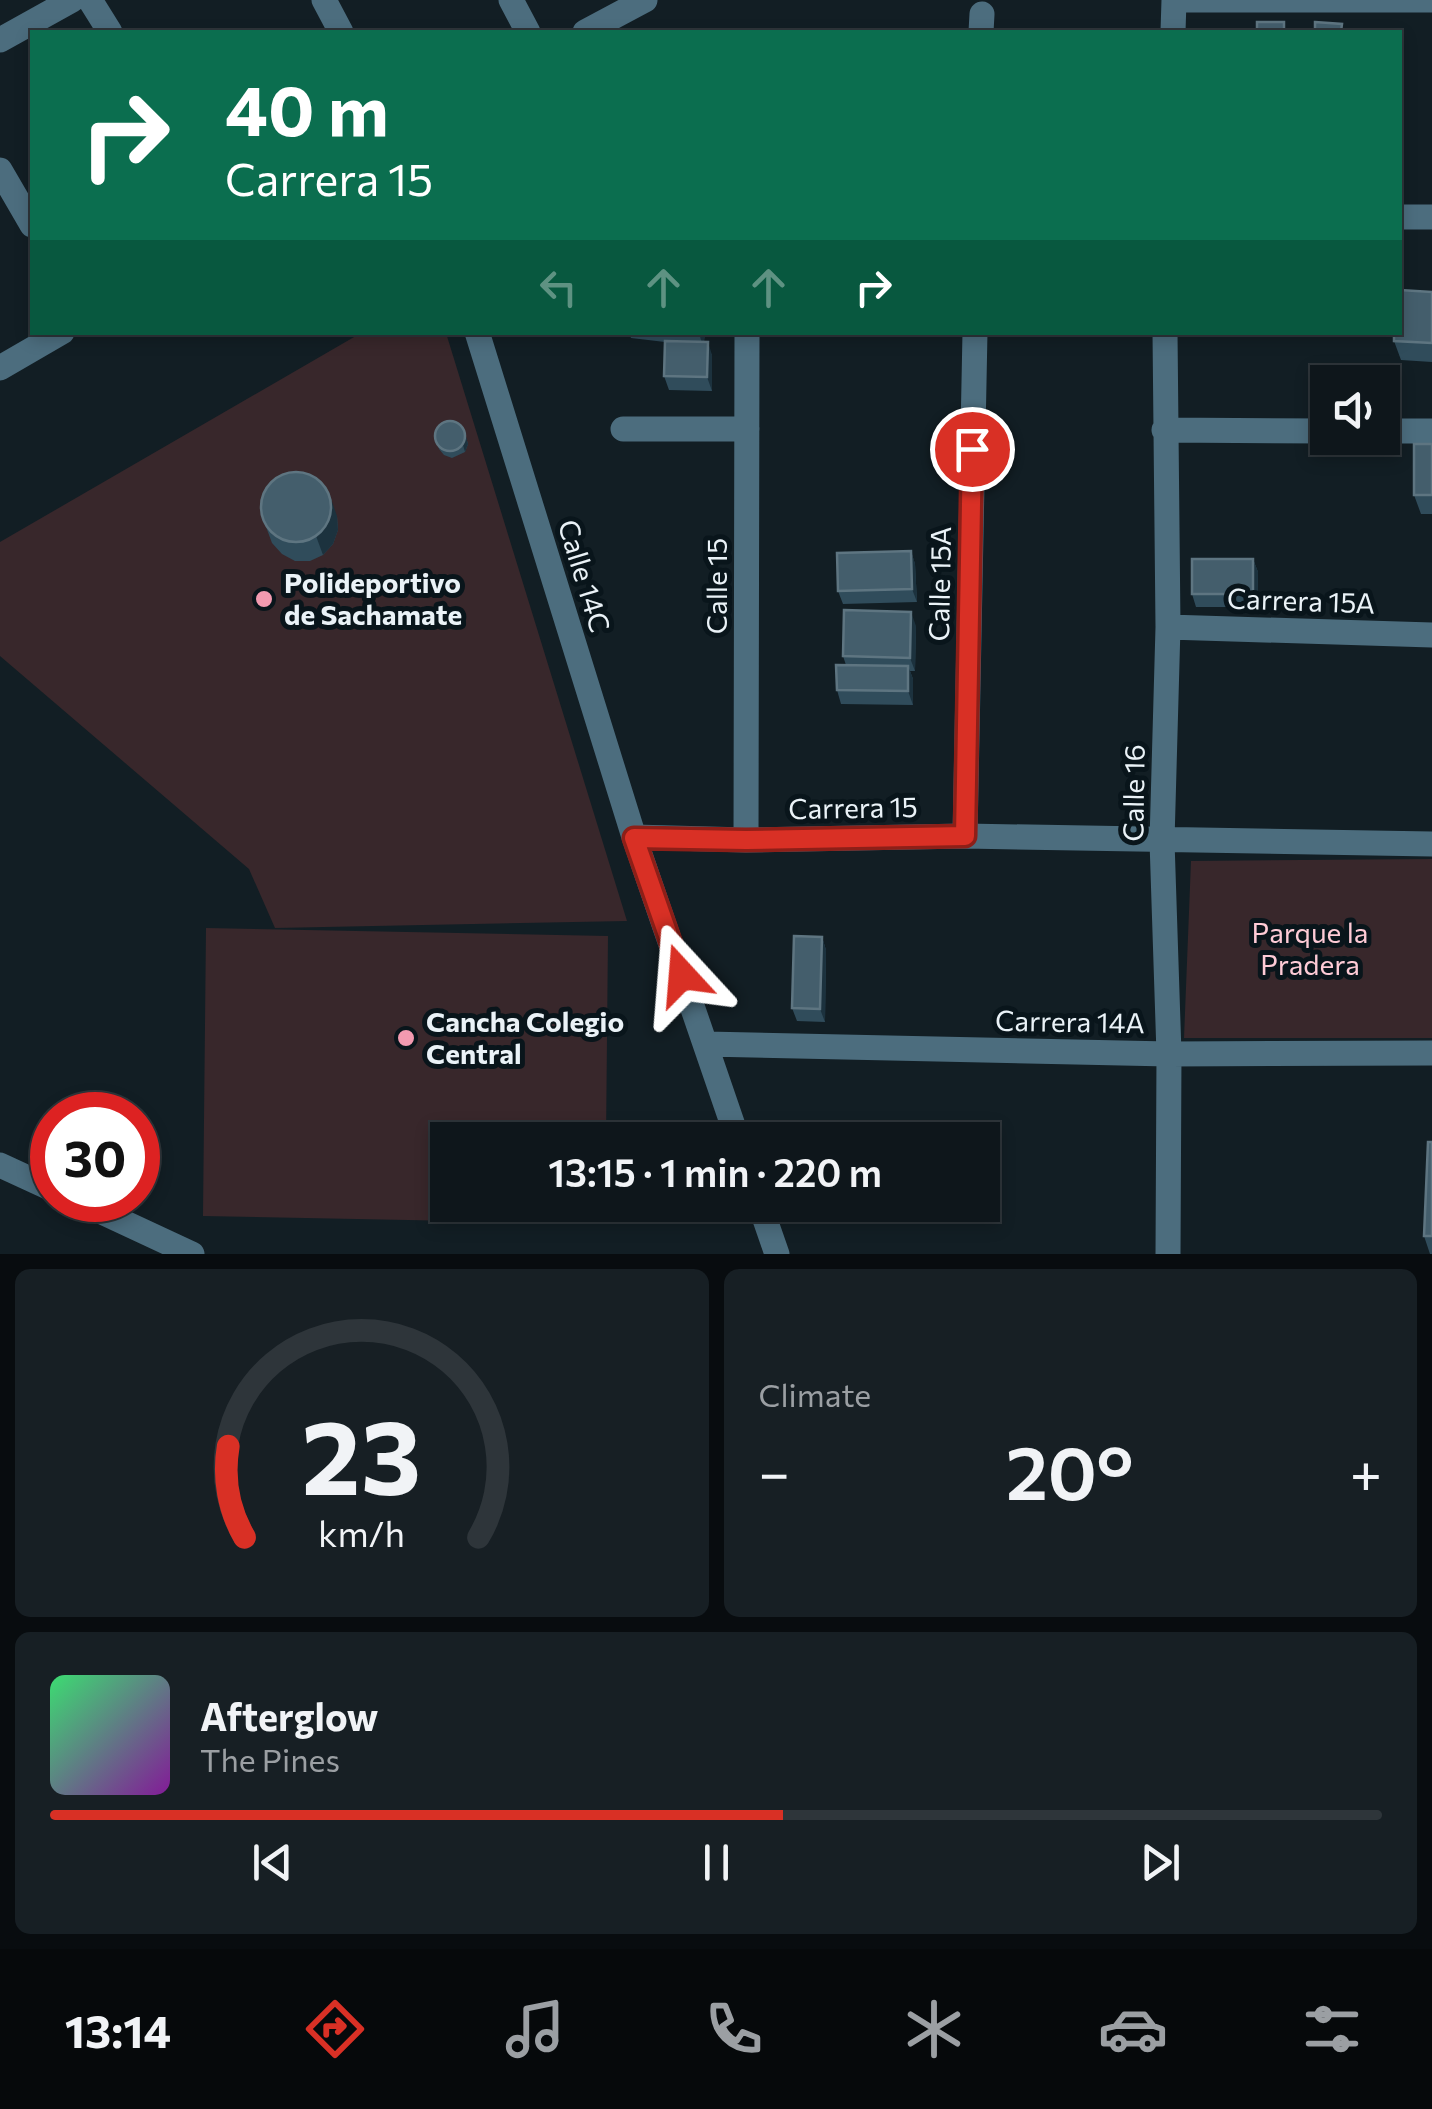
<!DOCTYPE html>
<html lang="en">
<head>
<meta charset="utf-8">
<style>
	body { margin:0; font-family:Commissioner,sans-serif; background:#171f24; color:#f1f3f6; height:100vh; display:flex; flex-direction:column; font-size:38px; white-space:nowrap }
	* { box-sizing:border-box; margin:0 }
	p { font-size:32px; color:#9b9fa3 }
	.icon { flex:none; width:55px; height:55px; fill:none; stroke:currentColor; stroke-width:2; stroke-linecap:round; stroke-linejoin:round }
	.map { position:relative; height:1254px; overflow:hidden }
	.sheet { display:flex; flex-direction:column; gap:15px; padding:15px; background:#080c0f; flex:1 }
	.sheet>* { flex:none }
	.guide { position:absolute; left:30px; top:30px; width:1372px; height:305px; border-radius:0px; box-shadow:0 5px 15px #0003,0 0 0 2px #2e353a; background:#0b6e4f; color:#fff; overflow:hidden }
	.buttons { position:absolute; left:1310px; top:365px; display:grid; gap:20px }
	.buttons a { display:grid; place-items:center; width:90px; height:90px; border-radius:0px; background:#0e161b; box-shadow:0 5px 15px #0003,0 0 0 2px #2e353a; font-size:50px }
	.speed { position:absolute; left:30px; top:1092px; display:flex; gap:20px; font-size:50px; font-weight:700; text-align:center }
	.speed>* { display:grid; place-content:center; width:130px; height:130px; border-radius:50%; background:#0e161b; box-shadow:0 5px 15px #0003,0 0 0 2px #2e353a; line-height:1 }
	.speed .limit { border:15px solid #d22; background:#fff; color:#111 }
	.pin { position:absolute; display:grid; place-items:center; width:85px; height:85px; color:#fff; margin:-42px; border:5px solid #fff; border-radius:50%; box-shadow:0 2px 10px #0007 }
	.me { position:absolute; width:110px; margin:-55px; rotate:341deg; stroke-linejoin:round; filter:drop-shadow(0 0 8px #0008) }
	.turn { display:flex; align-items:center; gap:35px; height:210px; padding:0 30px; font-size:45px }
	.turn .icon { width:130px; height:130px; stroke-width:2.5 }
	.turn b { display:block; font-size:70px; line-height:85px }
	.lanes { display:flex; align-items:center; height:95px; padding:0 30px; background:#0003; justify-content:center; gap:50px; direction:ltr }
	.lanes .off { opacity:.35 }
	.big { font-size:75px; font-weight:600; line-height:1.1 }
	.sheet .card { flex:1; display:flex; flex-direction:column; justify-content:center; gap:15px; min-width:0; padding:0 35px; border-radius:15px; background:#171f24 }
	.sheet .dial { align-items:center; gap:0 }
	.dial svg { height:260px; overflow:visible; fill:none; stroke:#2e353a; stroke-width:7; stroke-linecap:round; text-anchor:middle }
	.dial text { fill:#f1f3f6; stroke:none }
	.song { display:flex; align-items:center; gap:30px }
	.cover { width:120px; height:120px; border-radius:15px; background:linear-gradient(135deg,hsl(140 70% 55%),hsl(290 70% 35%)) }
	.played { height:10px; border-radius:5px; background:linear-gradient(90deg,#d93025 55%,#2e353a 55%) }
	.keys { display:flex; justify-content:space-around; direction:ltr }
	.heat { display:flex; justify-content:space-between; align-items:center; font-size:55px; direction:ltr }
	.sheet .tiles { flex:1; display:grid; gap:15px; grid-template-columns:1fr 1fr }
	.card:last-child { grid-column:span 2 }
	.trip { position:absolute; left:430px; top:1122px; width:570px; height:100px; border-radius:0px; background:#0e161b; box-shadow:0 5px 15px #0003,0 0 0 2px #2e353a; font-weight:600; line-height:100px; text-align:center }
	.tabs { display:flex; height:160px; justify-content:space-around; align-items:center; background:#06090b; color:#9b9fa3 }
	.tabs .icon { width:70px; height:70px }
	.tabs .current { color:#d93025 }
	.tabs b { font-size:45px; color:#f1f3f6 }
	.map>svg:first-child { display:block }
</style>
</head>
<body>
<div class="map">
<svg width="1432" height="1254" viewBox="0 0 1432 1254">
	<rect width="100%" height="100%" fill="#121e24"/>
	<path fill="#38272b" d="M361,333H446L627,921L275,928L249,869L0,656V542Z
		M1432,859V1038H1184L1191,861Z
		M206,928L608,936L606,1140H448V1205H605V1224L203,1216Z"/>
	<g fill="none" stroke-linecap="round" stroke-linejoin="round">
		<path stroke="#4c6d7e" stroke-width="25" d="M90,0L110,32
			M324,0L341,32
			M511,0L528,32
			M585,32L645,0
			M981,32L982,14
			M1173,32L1174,0H1432
			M0,40L72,0
			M0,170L32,225
			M1400,217H1432
			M477,332L634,837L738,1140
			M1165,332L1168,627L1162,841L1169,1054L1168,1254
			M0,368L62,332
			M623,429H747
			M1164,430L1328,431
			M1382,431H1432
			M1168,627L1432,635
			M965,836L975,332
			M634,837L746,840L965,836L1432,844
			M746,840L747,332
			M706,1044L1169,1054L1432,1053
			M0,1165L52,1189
			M76,1200L192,1254
			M760,1205L777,1254"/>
	</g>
	<path fill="#304c5b" d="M1432,292V362L1401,360L1394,341Z
		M629,332H705L704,342L712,355V391L669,390L664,376L665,342L631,338Z
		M1016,332H1049V336Z
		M1062,332H1117V337L1063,335Z
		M464,430L468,444L465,452L452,458L444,455L439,449L437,442Z
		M1432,444V514H1421L1414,495Z
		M337,516L338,530L333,544L323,555L310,561H295L282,554L272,543L265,524Z
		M911,551L915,564L917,602L843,604L838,591Z
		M1253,559L1258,572L1257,607H1196L1192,594Z
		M916,626L915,671H910L913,679V705L841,704L837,690L846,665L843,656Z
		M822,937L826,950L825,1022L797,1021L792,1008Z
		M1432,1142V1254H1430L1424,1236Z"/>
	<path fill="#1c323e" d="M699,332H705L703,347L699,333Z
		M708,342L712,355V391L707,377Z
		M464,430L468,444L465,452L463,445Z
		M330,496L337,516L338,530L333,544L323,555L316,536Z
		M911,551L915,564L917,602L912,589Z
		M1253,559L1258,572L1257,607L1253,594Z
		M911,612L916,626L915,671L910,658Z
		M908,666L913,679V705L908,691Z
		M822,937L826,950L825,1022L820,1009Z"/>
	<path fill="#445e6c" stroke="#5e7581" stroke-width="2.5" d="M1257,22H1284V32H1257Z
		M1315,22L1342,24L1341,32H1315Z
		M1400,290L1432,292V343L1394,341V332H1400Z
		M665,341L708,342L707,377L664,376Z
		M435 436a15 15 0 1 1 30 0a15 15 0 1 1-30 0Z
		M1414,444H1432V495H1414Z
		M261 507a35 35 0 1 1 70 0a35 35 0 1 1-70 0Z
		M911,551L912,589L838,591L837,553Z
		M1192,559H1253V594H1192Z
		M844,610L911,612L910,658L843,656Z
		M836,665L908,666V691L837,690Z
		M794,936L822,937L820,1009L792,1008Z
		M1428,1142H1432V1236H1424Z"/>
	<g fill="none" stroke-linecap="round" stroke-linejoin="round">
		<defs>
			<path id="route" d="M682,975L634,838L746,840L965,836L972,449"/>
		</defs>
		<use href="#route" stroke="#8d1f18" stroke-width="25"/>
		<use href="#route" stroke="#d93025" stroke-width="18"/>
	</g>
	<g fill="#f29ab0" stroke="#09151b" stroke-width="4">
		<circle cx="264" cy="599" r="10"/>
		<circle cx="406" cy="1038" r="10"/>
	</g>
	<g text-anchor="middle" stroke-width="10" stroke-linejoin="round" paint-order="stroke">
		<g font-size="28" fill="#eaf2f7" stroke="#09151b">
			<text transform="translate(584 576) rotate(73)" y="10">Calle 14C</text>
			<text transform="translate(940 584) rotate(-89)" y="10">Calle 15A</text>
			<text transform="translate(717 586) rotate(-90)" y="10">Calle 15</text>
			<text transform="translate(1301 601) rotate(2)" y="10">Carrera 15A</text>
			<text transform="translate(1134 793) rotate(-89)" y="10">Calle 16</text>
			<text transform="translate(853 808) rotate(-1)" y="10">Carrera 15</text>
			<text transform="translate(1070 1022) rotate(1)" y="10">Carrera 14A</text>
		</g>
		<g font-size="28" font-weight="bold" fill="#eaf2f7" stroke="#09151b" text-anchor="start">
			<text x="284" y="593">Polideportivo<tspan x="284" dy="32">de Sachamate</tspan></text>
			<text x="426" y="1032">Cancha Colegio<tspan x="426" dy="32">Central</tspan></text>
		</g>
		<g font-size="28" fill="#fecbd6" stroke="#09151b">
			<text x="1310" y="943">Parque la<tspan x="1310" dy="32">Pradera</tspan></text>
		</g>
	</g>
</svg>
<div class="buttons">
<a><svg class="icon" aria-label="sound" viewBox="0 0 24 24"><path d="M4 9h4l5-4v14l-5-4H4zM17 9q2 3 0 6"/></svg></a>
</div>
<div class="speed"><div class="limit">30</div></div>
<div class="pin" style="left:972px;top:449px;background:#d93025"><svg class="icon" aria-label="arrive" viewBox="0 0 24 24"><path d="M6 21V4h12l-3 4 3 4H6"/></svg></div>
<svg class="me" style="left:682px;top:975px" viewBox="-20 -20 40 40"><path d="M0-17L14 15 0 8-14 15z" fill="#d93025" stroke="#fff" stroke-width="4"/></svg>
<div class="trip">13:15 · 1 min · 220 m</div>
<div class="guide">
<div class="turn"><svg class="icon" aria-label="right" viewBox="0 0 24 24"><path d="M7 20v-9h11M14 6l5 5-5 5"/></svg><div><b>40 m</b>Carrera 15</div></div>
<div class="lanes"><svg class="icon off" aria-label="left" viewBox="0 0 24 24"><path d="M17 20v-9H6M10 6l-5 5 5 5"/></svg><svg class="icon off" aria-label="ahead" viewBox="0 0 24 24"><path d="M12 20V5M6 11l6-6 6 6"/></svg><svg class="icon off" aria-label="ahead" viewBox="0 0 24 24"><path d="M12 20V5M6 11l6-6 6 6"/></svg><svg class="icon" aria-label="right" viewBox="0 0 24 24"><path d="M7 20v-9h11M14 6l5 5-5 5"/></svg></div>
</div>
</div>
<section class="sheet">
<div class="tiles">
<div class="card dial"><svg viewBox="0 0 100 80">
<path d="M14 69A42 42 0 1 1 86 69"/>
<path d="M14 69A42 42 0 0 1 9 41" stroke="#d93025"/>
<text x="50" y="56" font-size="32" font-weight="700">23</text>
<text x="50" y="72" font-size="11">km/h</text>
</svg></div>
<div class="card"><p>Climate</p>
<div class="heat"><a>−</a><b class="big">20°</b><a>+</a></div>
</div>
<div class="card">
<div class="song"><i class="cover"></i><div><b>Afterglow</b><p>The Pines</p></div></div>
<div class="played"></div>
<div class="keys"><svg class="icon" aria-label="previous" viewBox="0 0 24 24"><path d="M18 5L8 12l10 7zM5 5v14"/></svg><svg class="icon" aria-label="pause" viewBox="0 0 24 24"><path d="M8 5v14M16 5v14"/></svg><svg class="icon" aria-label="next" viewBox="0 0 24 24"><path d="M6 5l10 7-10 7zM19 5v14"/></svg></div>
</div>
</div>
</section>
<nav class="tabs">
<b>13:14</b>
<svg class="icon current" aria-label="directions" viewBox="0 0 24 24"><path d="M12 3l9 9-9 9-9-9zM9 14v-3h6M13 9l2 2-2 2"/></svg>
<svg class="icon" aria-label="music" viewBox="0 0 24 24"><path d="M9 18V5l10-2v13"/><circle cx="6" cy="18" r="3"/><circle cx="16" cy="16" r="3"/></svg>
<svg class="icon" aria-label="phone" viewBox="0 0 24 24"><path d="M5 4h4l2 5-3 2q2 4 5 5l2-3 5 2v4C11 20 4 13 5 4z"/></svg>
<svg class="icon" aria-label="climate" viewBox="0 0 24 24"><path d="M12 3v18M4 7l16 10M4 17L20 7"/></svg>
<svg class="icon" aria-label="car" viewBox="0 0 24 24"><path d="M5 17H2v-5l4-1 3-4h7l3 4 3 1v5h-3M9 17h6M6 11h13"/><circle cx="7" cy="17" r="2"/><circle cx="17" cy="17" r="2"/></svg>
<svg class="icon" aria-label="filters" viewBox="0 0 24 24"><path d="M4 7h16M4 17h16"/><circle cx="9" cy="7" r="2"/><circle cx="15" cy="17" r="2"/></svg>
</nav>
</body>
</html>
